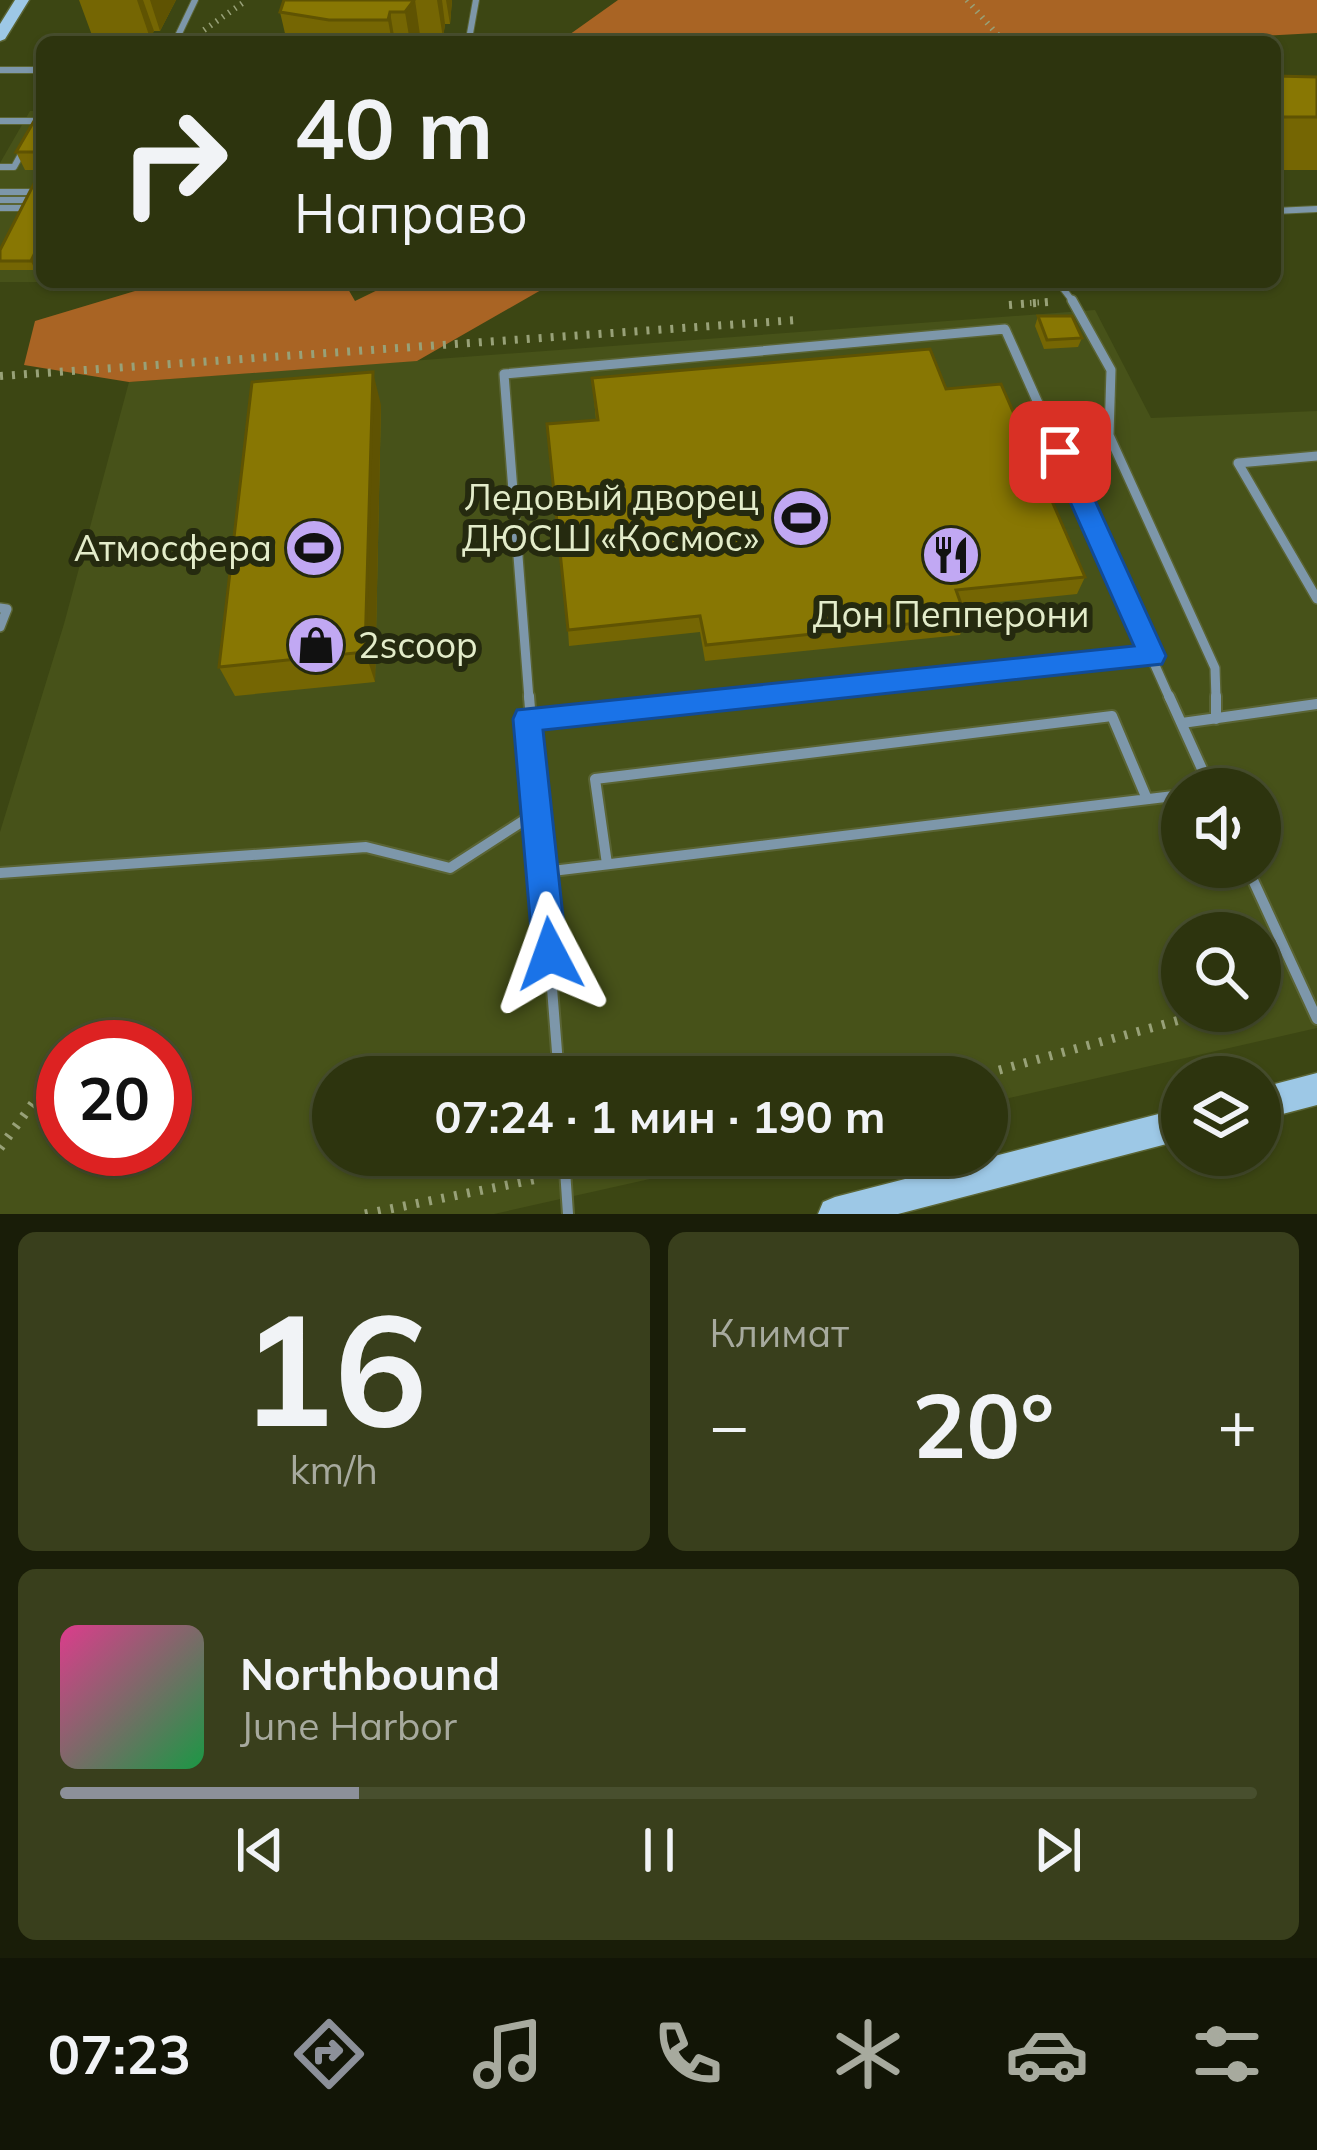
<!DOCTYPE html>
<html lang="ru">
<head>
<meta charset="utf-8">
<style>
	body { margin:0; font-family:Mulish,sans-serif; background:#393f1c; color:#f1f3f6; height:100vh; display:flex; flex-direction:column; font-size:45px; white-space:nowrap }
	* { box-sizing:border-box; margin:0 }
	p { font-size:39px; color:#a7aa9e }
	.icon { flex:none; width:66px; height:66px; fill:none; stroke:currentColor; stroke-width:2; stroke-linecap:round; stroke-linejoin:round }
	.map { position:relative; height:1214px; overflow:hidden }
	.details { display:flex; flex-direction:column; gap:18px; padding:18px; background:#191d08; flex:1 }
	.details>* { flex:none }
	.top-card { position:absolute; left:36px; top:36px; width:1245px; height:252px; border-radius:18px; box-shadow:0 3px 9px #0004,0 0 0 3px #484f2e; background:#2d340e; color:#f1f3f6; overflow:hidden }
	.tools { position:absolute; left:1161px; top:768px; display:grid; gap:24px }
	.tools a { display:grid; place-items:center; width:120px; height:120px; border-radius:50%; background:#2d340e; box-shadow:0 3px 9px #0004,0 0 0 3px #484f2e; font-size:60px }
	.speed { position:absolute; left:36px; top:1020px; display:flex; gap:24px; font-size:60px; font-weight:700; text-align:center }
	.speed>* { display:grid; place-content:center; width:156px; height:156px; border-radius:50%; background:#2d340e; box-shadow:0 3px 9px #0004,0 0 0 3px #484f2e; line-height:1 }
	.speed .limit { border:18px solid #d22; background:#fff; color:#111 }
	.pin { position:absolute; display:grid; place-items:center; width:102px; height:102px; color:#fff; margin:-51px; border-radius:24px; box-shadow:0 6px 18px #0006 }
	.me { position:absolute; width:132px; margin:-66px; rotate:356deg; stroke-linejoin:round; filter:drop-shadow(0 0 9px #0008) }
	.turn { display:flex; align-items:center; gap:42px; height:252px; padding:0 60px; font-size:54px }
	.turn .icon { width:156px; height:156px; stroke-width:2.5 }
	.turn b { display:block; font-size:84px; line-height:102px }
	.big { font-size:90px; font-weight:700; line-height:1.1 }
	.details .card { flex:1; display:flex; flex-direction:column; justify-content:center; gap:18px; min-width:0; padding:0 42px; border-radius:18px; background:#393f1c }
	.details .dial { align-items:center; gap:0 }
	.dial b { font-size:156px; line-height:1 }
	.song { display:flex; align-items:center; gap:36px }
	.cover { width:144px; height:144px; border-radius:18px; background:linear-gradient(135deg,hsl(330 70% 55%),hsl(140 70% 35%)) }
	.played { height:12px; border-radius:6px; background:linear-gradient(90deg,#8c9099 25%,#484f2e 25%) }
	.keys { display:flex; justify-content:space-around; direction:ltr }
	.heat { display:flex; justify-content:space-between; align-items:center; font-size:66px; direction:ltr }
	.details .tiles { flex:1; display:grid; gap:18px; grid-template-columns:1fr 1fr }
	.card:last-child { grid-column:span 2 }
	.trip { position:absolute; left:312px; top:1056px; width:696px; height:120px; border-radius:60px; background:#2d340e; box-shadow:0 3px 9px #0004,0 0 0 3px #484f2e; font-weight:700; line-height:120px; text-align:center }
	.menu { display:flex; height:192px; justify-content:space-around; align-items:center; background:#121506; color:#a7aa9e }
	.menu .icon { width:84px; height:84px }
	.menu .active { color:#8c9099 }
	.menu b { font-size:54px; color:#f1f3f6 }
	.map>svg:first-child { display:block }
</style>
</head>
<body>
<div class="map">
<svg width="1317" height="1214" viewBox="0 0 1317 1214">
	<rect width="100%" height="100%" fill="#3c4613"/>
	<path fill="#475219" fill-rule="evenodd" d="M30,111H42V282H0V163Z
		M1095,310L1151,418L1317,411V1028L987,1103V1077H333V1155H757L494,1214H0V832L64,624L129,382ZM1182,789H1260V867H1182ZM1182,933H1260V1011H1182ZM63,1047H165V1149H63Z"/>
	<path fill="#a96424" d="M618,0H1317V33L1139,42H559Z
		M165,282H344L355,301L394,282H555L417,361L129,382L24,365L35,321Z"/>
	<g fill="none" stroke-linecap="round" stroke-linejoin="round">
		<defs>
			<path id="lane-far2" d="M469,39L476,0
				M175,42L195,0
				M0,70H42
				M0,121H42
				M0,167H14L25,147
				M0,192H42
				M0,200H42
				M0,208H42
				M1275,211L1317,209
				M1058,282L1074,303"/>
			<path id="lane-far1" d="M1072,300L1111,370L1109,435L1215,668L1216,699
				M1317,456L1238,463L1317,599
				M0,608L7,609L0,627
				M529,699L504,374L1005,329L1170,699
				M731,699L1152,656"/>
			<path id="lane" d="M529,696L559,1077
				M1169,696L1211,789
				M1216,696V719
				M528,719L761,696
				M1182,723L1317,704
				M607,864L595,779L1112,716L1147,799
				M1247,867L1317,1019
				M544,872L1182,795
				M0,873L366,847L450,868L537,812
				M564,1155L568,1214"/>
			<path id="secondary" d="M15,0H29L5,39L0,41V24Z
				M1317,1073V1105L1260,1120V1088Z
				M1182,1108V1140L898,1214H818L823,1202L835,1197Z"/>
		</defs>
		<use href="#lane-far2" stroke="#5a6434" stroke-width="8"/>
		<use href="#lane-far1" stroke="#5a6434" stroke-width="12"/>
		<use href="#lane" stroke="#5a6434" stroke-width="14"/>
		<use href="#secondary" stroke="#5a6434" stroke-width="3"/>
		<path stroke="#98a178" stroke-width="6" stroke-dasharray="1.5 6" stroke-linecap="butt" d="M967,0L1004,42
			M204,30L247,0
			M1030,303L1048,302"/>
		<path stroke="#98a178" stroke-width="8" stroke-dasharray="3 9" stroke-linecap="butt" d="M1009,305L1048,302
			M0,376L797,320"/>
		<path stroke="#98a178" stroke-width="9" stroke-dasharray="3 10" stroke-linecap="butt" d="M1260,997L1281,991
			M974,1077L1212,1011
			M0,1148L63,1062
			M586,1168L643,1155
			M365,1214L542,1178"/>
		<use href="#lane-far2" stroke="#7d97aa" stroke-width="6"/>
		<use href="#lane-far1" stroke="#7d97aa" stroke-width="9"/>
		<use href="#lane" stroke="#7d97aa" stroke-width="10"/>
		<use href="#secondary" fill="#9dc8e6" fill-rule="evenodd"/>
	</g>
	<path fill="#756603" d="M79,0H176L160,31H154L150,38H93Z
		M284,0H452L450,24H445L443,38H421V42H287L280,12Z
		M1275,76L1317,77V170H1275Z
		M42,109V256L35,270H0V250L41,170H25L16,152Z
		M1038,316L1082,338L1078,347L1044,349L1035,326Z
		M592,378L946,389L1085,577L1077,594L961,606L966,618L960,635L705,661L700,632L569,646L568,630L596,420Z
		M381,405L375,682L235,696L219,667Z"/>
	<path fill="#5f5302" d="M137,0H143L154,31L150,38Z
		M150,0H176L160,31Z
		M415,0L421,42H410L405,12Z
		M437,0H442L445,24L443,38Z
		M446,0H452L450,24Z
		M390,12L395,42H392L388,20Z
		M42,238V256L35,270L31,261Z
		M373,372L381,405L375,682L365,652Z"/>
	<path fill="#887703" stroke="#5f5302" stroke-width="3" d="M284,0H414L405,12H390L388,20H329L280,12Z
		M1275,76L1317,77V117H1275Z
		M41,109L42,152H16Z
		M42,168V238L31,261H0V250Z
		M1038,316H1072L1082,338L1047,340Z
		M930,349L946,389L1001,384L1085,577L956,590L966,618L706,645L700,616L568,630L547,424L598,420L592,378Z
		M373,372L365,652L219,667L252,382Z"/>
	<path fill="#1a73e8" stroke="#114b97" stroke-width="3" d="M1060,443L1073,452L1166,656L1162,664L543,730L567,954L562,965L550,970L538,965L533,954L513,719L517,710L1134,646L1048,452Z"/>
	<defs>
		<symbol id="stadium-disc" viewBox="-11 -11 22 22"><circle r="9.5" fill="#c1a8f3" stroke="#252a0f"/><path d="M0-5a6.5 5 0 1 0 0 10a6.5 5 0 1 0 0-10ZM-3.5-1.8h7v3.6h-7Z" fill="#111"/></symbol>
		<symbol id="restaurant-disc" viewBox="-11 -11 22 22"><circle r="9.5" fill="#c1a8f3" stroke="#252a0f"/><path d="M-5-6h1v4h1v-4h1v4h1v-4h1v5L-1.5 .5V6h-2V.5L-5-1ZM5-6V6H3V1.5H1.5Q1.5-4 5-6Z" fill="#111"/></symbol>
		<symbol id="shop-disc" viewBox="-11 -11 22 22"><circle r="9.5" fill="#c1a8f3" stroke="#252a0f"/><path d="M-5-2.5h2.3a2.7 3.5 0 0 1 5.4 0H5L5.5 6h-11ZM-1.5-2.5h3a1.5 2.3 0 0 0-3 0Z" fill="#111"/></symbol>
	</defs>
	<g fill-rule="evenodd">
		<use href="#stadium-disc" x="768" y="485" width="66" height="66"/>
		<use href="#stadium-disc" x="281" y="515" width="66" height="66"/>
		<use href="#restaurant-disc" x="918" y="522" width="66" height="66"/>
		<use href="#shop-disc" x="283" y="612" width="66" height="66"/>
	</g>
	<g text-anchor="middle" stroke-width="12" stroke-linejoin="round" paint-order="stroke">
		<g font-size="36" fill="#e3ecca" stroke="#252a0f" text-anchor="end">
			<text x="759" y="510">Ледовый дворец<tspan x="759" dy="41">ДЮСШ «Космос»</tspan></text>
			<text x="272" y="561">Атмосфера</text>
			<text x="951" y="627" text-anchor="middle">Дон Пепперони</text>
			<text x="358" y="658" text-anchor="start">2scoop</text>
		</g>
	</g>
</svg>
<div class="tools">
<a><svg class="icon" aria-label="sound" viewBox="0 0 24 24"><path d="M4 9h4l5-4v14l-5-4H4zM17 9q2 3 0 6"/></svg></a>
<a><svg class="icon" aria-label="search" viewBox="0 0 24 24"><circle cx="10" cy="10" r="6"/><path d="M15 15l6 6"/></svg></a>
<a><svg class="icon" aria-label="layers" viewBox="0 0 24 24"><path d="M12 4l9 5-9 5-9-5zM3 14l9 5 9-5"/></svg></a>
</div>
<div class="speed"><div class="limit">20</div></div>
<div class="pin" style="left:1060px;top:452px;background:#d93025"><svg class="icon" aria-label="arrive" viewBox="0 0 24 24"><path d="M6 21V4h12l-3 4 3 4H6"/></svg></div>
<svg class="me" style="left:550px;top:954px" viewBox="-20 -20 40 40"><path d="M0-17L14 15 0 8-14 15z" fill="#1a73e8" stroke="#fff" stroke-width="4"/></svg>
<div class="trip">07:24 · 1 мин · 190 m</div>
<div class="top-card">
<div class="turn"><svg class="icon" aria-label="right" viewBox="0 0 24 24"><path d="M7 20v-9h11M14 6l5 5-5 5"/></svg><div><b>40 m</b>Направо</div></div>
</div>
</div>
<section class="details">
<div class="tiles">
<div class="card dial"><b>16</b><p>km/h</p></div>
<div class="card"><p>Климат</p>
<div class="heat"><a>−</a><b class="big">20°</b><a>+</a></div>
</div>
<div class="card">
<div class="song"><i class="cover"></i><div><b>Northbound</b><p>June Harbor</p></div></div>
<div class="played"></div>
<div class="keys"><svg class="icon" aria-label="previous" viewBox="0 0 24 24"><path d="M18 5L8 12l10 7zM5 5v14"/></svg><svg class="icon" aria-label="pause" viewBox="0 0 24 24"><path d="M8 5v14M16 5v14"/></svg><svg class="icon" aria-label="next" viewBox="0 0 24 24"><path d="M6 5l10 7-10 7zM19 5v14"/></svg></div>
</div>
</div>
</section>
<nav class="menu">
<b>07:23</b>
<svg class="icon active" aria-label="directions" viewBox="0 0 24 24"><path d="M12 3l9 9-9 9-9-9zM9 14v-3h6M13 9l2 2-2 2"/></svg>
<svg class="icon" aria-label="music" viewBox="0 0 24 24"><path d="M9 18V5l10-2v13"/><circle cx="6" cy="18" r="3"/><circle cx="16" cy="16" r="3"/></svg>
<svg class="icon" aria-label="phone" viewBox="0 0 24 24"><path d="M5 4h4l2 5-3 2q2 4 5 5l2-3 5 2v4C11 20 4 13 5 4z"/></svg>
<svg class="icon" aria-label="climate" viewBox="0 0 24 24"><path d="M12 3v18M4 7l16 10M4 17L20 7"/></svg>
<svg class="icon" aria-label="car" viewBox="0 0 24 24"><path d="M5 17H2v-5l4-1 3-4h7l3 4 3 1v5h-3M9 17h6M6 11h13"/><circle cx="7" cy="17" r="2"/><circle cx="17" cy="17" r="2"/></svg>
<svg class="icon" aria-label="filters" viewBox="0 0 24 24"><path d="M4 7h16M4 17h16"/><circle cx="9" cy="7" r="2"/><circle cx="15" cy="17" r="2"/></svg>
</nav>
</body>
</html>
